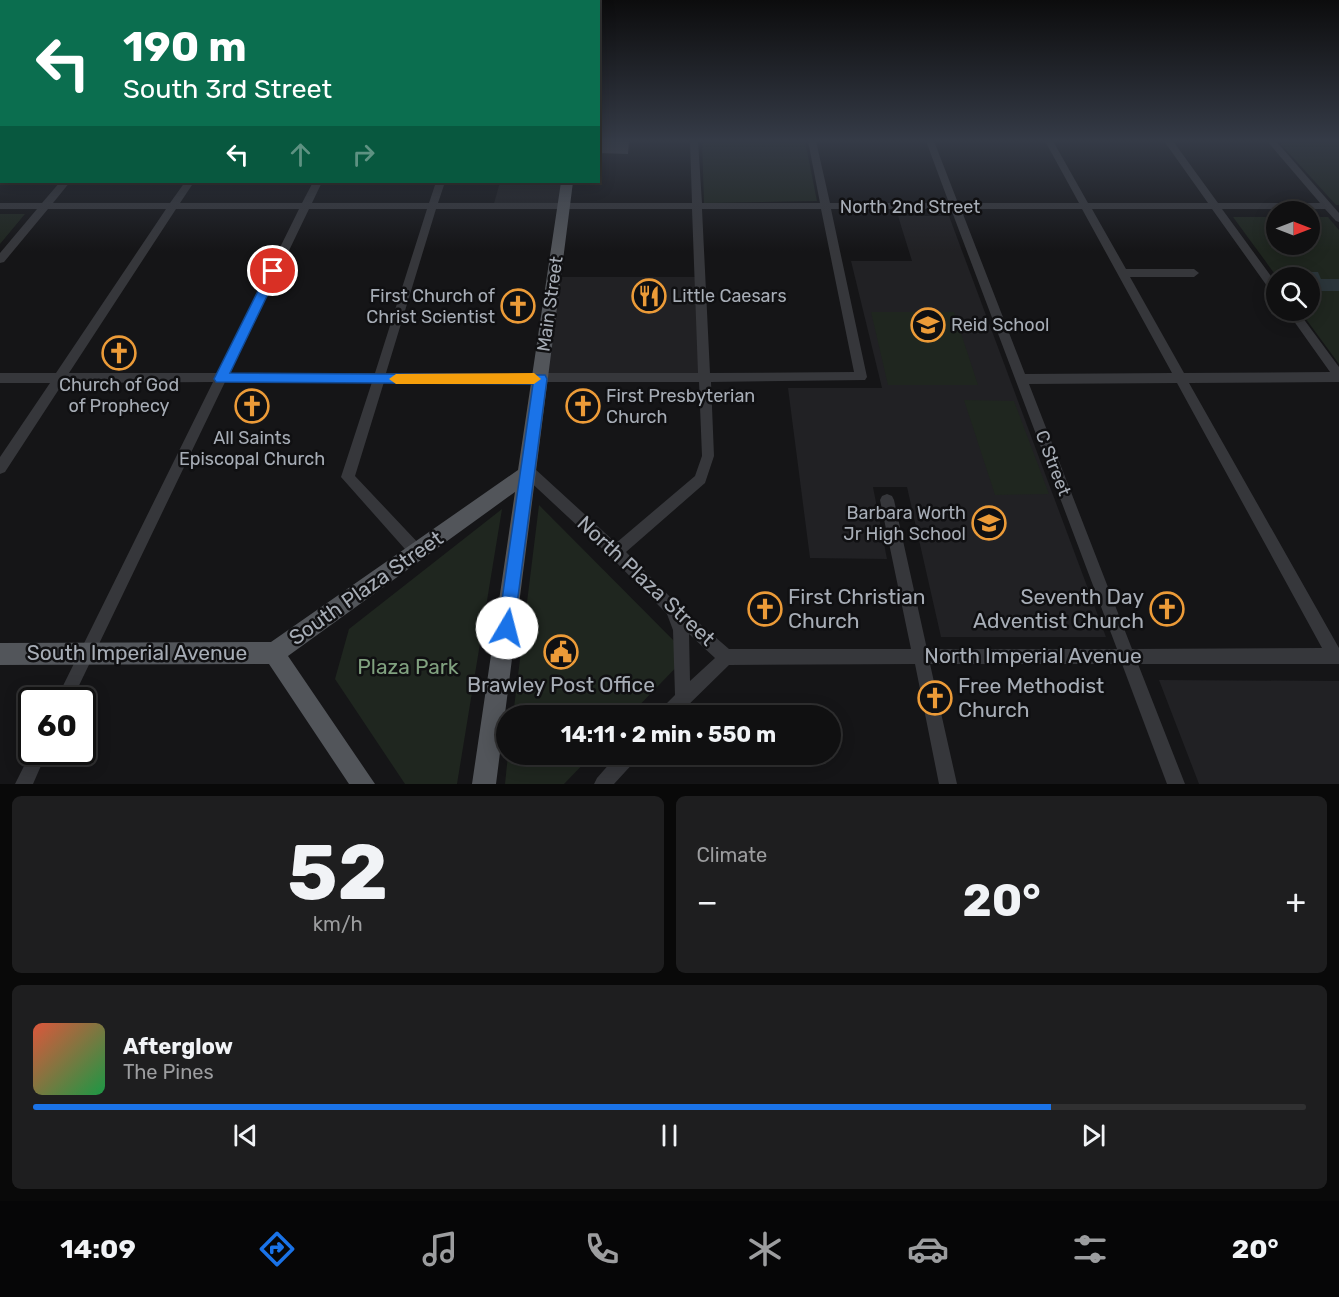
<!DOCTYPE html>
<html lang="en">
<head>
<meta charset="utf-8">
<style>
	body { margin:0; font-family:Rubik,sans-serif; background:#1e1e1f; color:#f1f3f6; height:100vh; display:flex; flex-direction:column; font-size:22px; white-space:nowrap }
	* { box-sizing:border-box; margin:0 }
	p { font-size:20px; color:#9c9d9f }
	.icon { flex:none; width:33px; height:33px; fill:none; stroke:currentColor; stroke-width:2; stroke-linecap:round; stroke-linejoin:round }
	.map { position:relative; height:784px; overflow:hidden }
	.panel { display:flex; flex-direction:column; gap:12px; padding:12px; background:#090909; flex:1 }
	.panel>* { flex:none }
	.banner { position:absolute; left:0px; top:0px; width:600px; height:183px; box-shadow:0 3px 15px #0003,0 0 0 2px #303031; background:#0b6e4f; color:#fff; overflow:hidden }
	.needle { width:39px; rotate:90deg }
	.tools { position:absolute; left:1266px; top:201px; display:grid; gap:12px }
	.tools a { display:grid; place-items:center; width:54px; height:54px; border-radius:50%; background:#101011; box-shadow:0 3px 15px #0003,0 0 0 2px #303031; font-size:30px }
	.speed { position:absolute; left:18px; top:687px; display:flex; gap:12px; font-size:30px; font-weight:700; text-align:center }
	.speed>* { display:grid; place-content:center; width:78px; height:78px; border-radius:50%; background:#101011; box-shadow:0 3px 15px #0003,0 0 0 2px #303031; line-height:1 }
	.speed .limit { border:3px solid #111; border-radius:9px; background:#fff; color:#111 }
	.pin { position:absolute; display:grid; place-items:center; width:51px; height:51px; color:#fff; margin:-26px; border:3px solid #fff; border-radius:50%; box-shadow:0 2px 6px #0007 }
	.me { position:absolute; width:66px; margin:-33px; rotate:8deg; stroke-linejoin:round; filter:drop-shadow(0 0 4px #0008) }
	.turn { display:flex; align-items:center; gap:21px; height:126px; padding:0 24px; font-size:27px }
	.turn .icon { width:78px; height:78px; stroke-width:2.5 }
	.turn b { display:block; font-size:42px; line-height:51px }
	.lanes { display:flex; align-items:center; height:57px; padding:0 24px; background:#0003; justify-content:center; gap:30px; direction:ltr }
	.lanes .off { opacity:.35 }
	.big { font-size:45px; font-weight:700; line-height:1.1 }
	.panel .card { flex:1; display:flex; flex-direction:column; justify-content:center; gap:9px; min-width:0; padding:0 21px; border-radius:9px; background:#1e1e1f }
	.panel .dial { align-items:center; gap:0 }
	.dial b { font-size:78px; line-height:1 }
	.song { display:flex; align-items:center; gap:18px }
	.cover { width:72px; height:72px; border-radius:9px; background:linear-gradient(135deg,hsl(10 70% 55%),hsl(140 70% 35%)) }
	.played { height:6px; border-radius:3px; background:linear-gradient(90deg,#1a73e8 80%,#303031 80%) }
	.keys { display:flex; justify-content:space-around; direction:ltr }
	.heat { display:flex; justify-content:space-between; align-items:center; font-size:33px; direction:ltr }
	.panel .tiles { flex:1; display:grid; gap:12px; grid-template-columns:1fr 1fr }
	.card:last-child { grid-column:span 2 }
	.trip { position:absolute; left:496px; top:705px; width:345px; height:60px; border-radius:30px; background:#101011; box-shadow:0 3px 15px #0003,0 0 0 2px #303031; font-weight:700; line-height:60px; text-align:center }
	.tabs { display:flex; height:96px; justify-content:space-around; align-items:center; background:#060607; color:#9c9d9f }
	.tabs .icon { width:42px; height:42px }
	.tabs .selected { color:#1a73e8 }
	.tabs b { font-size:27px; color:#f1f3f6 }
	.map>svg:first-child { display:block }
</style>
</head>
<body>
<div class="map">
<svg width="1339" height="784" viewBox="0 0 1339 784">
	<rect width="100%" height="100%" fill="#151517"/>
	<path fill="#212124" d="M500,182H567L564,207H493Z
		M898,216H949L1106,637H941L907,487H873L887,559L810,558L788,388H882L851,261H912Z
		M554,277H699L704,378L540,379Z
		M1159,680L1339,681V784H1199Z"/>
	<path fill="#1f261f" d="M702,141H805L817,201L704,203Z
		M1278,141H1339V205H1336Z
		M0,214H25L0,244Z
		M1233,217H1276V244H1310V217H1328L1339,230V364L1300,311L1310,310V278L1277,277Z
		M871,312H954L978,385H888Z
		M964,400L1014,401L1049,494L995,495Z
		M539,505L688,655L630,715L513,716Z
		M502,509L457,784H405L335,679L349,629Z
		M508,755V754L592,755L564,784H505Z"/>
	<path fill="#2b353a" d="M1298,272H1318L1321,279H1339V291H1313L1310,288V278L1302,277Z"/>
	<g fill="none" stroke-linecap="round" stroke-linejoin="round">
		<path fill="#36373b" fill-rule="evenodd" d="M690,141H698L702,203H820L808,141H816L830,203H949L926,141H934L958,203H1079L1045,141H1053L1088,203H1208L1164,141H1173L1218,203H1320L1267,141H1276L1339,213V222L1336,221L1325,209H1222L1276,283V294L1272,293L1212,209H1092L1126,269H1194L1199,273L1194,277H1130L1184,373L1330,372L1286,310H1297L1339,367V382L1189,383L1339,648V664H1138L1185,784H1167L1122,664H930L957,784H939L915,664L729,665L677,716H658L660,710L675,695L673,630L667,614L611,557L524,476L522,472L524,468L529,466L534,468L616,543L695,476L702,456L699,382H384L355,476L422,547L424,552L422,557L417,558L412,557L341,477L372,382H225L72,700H56L213,382L63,383L5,472L0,474V457L50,383H0V373H56L166,209H48L4,262L0,263V253L37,209H0V203H42L60,182H70L53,203H170L185,182H194L180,203H302L313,182H322L312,203H429L436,182H445L438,203H692ZM176,209H299L218,373H69ZM309,209H427L375,373H230ZM436,209H692L698,373H386ZM702,209H821L854,372L710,373ZM831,209H951L1117,649H927L894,500L892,496L887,494L882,496L880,500L911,649H729L678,605L626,552L705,483L714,456L711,382L865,380L867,377ZM961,209H1082L1172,373L1025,374ZM1177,383L1322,648L1132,649L1029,384ZM689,634L715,658L690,681Z
			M32,750V752H47L33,784H15Z
			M618,754H638L636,760L614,784H594L597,778Z"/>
		<path fill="#52555a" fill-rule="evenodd" d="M561,182H573L496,784H472L515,492L288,656L375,784H349L269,664L0,665V643L271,642L518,470Z"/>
	</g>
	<path fill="#484a4f" d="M598,141H629L628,154L598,153Z"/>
	<linearGradient id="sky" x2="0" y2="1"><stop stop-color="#0c0c0d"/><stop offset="0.56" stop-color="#353b47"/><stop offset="1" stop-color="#353b47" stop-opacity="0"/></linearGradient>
	<rect width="1339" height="251" fill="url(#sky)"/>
	<path fill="#1a73e8" stroke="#114b97" stroke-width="1.5" d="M273,267L279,271L230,373L545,375L547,379L513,634L507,636L501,634L498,628L533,384L216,382L214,379L268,271Z"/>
	<path fill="#f59e0b" d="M534,373L541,379L534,384H396L389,379L396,374Z"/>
	<defs>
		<symbol id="restaurant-ring" viewBox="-11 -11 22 22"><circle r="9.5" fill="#101012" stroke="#ec9b38" stroke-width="1.5"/><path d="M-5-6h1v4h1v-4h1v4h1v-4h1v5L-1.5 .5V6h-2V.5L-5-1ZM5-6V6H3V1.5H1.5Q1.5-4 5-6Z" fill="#ec9b38"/></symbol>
		<symbol id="church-ring" viewBox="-11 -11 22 22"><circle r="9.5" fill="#101012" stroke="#ec9b38" stroke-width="1.5"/><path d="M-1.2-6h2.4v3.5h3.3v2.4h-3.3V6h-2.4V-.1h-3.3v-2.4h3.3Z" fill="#ec9b38"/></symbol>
		<symbol id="school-ring" viewBox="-11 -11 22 22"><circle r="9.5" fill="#101012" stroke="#ec9b38" stroke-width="1.5"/><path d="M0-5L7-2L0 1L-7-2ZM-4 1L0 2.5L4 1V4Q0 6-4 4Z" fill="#ec9b38"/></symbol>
		<symbol id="civic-ring" viewBox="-11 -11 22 22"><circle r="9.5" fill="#101012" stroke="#ec9b38" stroke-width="1.5"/><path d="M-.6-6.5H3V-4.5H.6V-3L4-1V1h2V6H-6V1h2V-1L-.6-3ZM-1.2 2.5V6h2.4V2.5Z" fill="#ec9b38"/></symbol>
	</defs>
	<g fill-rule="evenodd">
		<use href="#restaurant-ring" x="630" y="277" width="38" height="38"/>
		<use href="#church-ring" x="499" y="287" width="38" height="38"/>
		<use href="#school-ring" x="909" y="306" width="38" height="38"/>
		<use href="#church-ring" x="100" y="334" width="38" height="38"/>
		<use href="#church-ring" x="233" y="387" width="38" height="38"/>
		<use href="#church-ring" x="564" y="387" width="38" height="38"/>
		<use href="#school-ring" x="970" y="504" width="38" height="38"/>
		<use href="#church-ring" x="746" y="590" width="38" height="38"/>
		<use href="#church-ring" x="1148" y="590" width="38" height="38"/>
		<use href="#civic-ring" x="542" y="633" width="38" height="38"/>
		<use href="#church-ring" x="916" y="679" width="38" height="38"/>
	</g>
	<g text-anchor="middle" stroke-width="5" stroke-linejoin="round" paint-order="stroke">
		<g font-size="18" fill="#a7adb6" stroke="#101012">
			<text x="910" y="213">North 2nd Street</text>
			<text transform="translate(550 304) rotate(-82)" y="6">Main Street</text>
			<text transform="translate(1053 463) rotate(69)" y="6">C Street</text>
		</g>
		<g font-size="18" fill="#a7adb6" stroke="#101012" text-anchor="start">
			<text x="495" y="302" text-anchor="end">First Church of<tspan x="495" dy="21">Christ Scientist</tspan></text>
			<text x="672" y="302">Little Caesars</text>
			<text x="951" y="331">Reid School</text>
			<text x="119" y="391" text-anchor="middle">Church of God<tspan x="119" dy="21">of Prophecy</tspan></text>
			<text x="606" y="402">First Presbyterian<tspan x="606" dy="21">Church</tspan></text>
			<text x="252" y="444" text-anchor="middle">All Saints<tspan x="252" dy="21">Episcopal Church</tspan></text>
			<text x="966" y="519" text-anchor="end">Barbara Worth<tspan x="966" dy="21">Jr High School</tspan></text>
		</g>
		<g font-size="21" fill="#a7adb6" stroke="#101012">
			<text transform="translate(646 581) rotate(43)" y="7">North Plaza Street</text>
			<text transform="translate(366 588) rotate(-35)" y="7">South Plaza Street</text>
			<text x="137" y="660">South Imperial Avenue</text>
			<text x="1033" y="663">North Imperial Avenue</text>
		</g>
		<g font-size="21" fill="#a7adb6" stroke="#101012" text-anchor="start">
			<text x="788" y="604">First Christian<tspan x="788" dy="24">Church</tspan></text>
			<text x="1144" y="604" text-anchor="end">Seventh Day<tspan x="1144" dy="24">Adventist Church</tspan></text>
			<text x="561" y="692" text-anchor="middle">Brawley Post Office</text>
			<text x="958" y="693">Free Methodist<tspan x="958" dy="24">Church</tspan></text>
		</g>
		<g font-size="21" fill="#80a17f" stroke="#101012">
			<text x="408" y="674">Plaza Park</text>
		</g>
	</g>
</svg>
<div class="tools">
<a><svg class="needle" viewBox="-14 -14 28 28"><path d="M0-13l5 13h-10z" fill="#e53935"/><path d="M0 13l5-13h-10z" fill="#9c9d9f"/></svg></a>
<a><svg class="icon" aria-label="search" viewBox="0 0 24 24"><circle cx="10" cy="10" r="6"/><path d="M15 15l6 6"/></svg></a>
</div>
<div class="speed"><div class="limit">60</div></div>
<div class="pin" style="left:273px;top:271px;background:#d93025"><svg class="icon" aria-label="arrive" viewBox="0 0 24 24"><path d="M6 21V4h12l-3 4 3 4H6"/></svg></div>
<svg class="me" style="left:507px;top:628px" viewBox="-20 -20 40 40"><circle r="19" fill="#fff"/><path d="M0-13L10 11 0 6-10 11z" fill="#1a73e8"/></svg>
<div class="trip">14:11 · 2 min · 550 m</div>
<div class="banner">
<div class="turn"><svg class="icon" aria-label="left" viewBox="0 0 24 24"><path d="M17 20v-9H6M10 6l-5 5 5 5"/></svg><div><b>190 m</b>South 3rd Street</div></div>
<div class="lanes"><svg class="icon" aria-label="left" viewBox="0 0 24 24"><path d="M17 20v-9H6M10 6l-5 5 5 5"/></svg><svg class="icon off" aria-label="ahead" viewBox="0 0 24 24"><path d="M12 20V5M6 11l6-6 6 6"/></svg><svg class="icon off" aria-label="right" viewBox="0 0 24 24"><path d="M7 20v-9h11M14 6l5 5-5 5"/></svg></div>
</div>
</div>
<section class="panel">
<div class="tiles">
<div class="card dial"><b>52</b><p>km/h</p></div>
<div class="card"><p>Climate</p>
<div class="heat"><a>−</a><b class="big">20°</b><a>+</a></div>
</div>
<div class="card">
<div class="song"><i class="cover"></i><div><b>Afterglow</b><p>The Pines</p></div></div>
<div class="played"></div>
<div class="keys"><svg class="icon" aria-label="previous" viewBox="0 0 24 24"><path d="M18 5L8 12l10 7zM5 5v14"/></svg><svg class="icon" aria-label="pause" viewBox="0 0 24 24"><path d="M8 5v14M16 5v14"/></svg><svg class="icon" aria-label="next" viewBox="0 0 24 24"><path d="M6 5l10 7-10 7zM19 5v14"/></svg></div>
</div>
</div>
</section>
<nav class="tabs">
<b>14:09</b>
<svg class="icon selected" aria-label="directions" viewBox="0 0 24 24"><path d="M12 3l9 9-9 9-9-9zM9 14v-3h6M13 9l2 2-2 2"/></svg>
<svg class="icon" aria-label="music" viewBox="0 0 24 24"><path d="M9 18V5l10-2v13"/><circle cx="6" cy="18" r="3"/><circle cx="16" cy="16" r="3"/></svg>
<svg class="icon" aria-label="phone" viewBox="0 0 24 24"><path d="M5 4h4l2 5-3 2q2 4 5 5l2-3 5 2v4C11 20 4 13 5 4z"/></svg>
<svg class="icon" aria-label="climate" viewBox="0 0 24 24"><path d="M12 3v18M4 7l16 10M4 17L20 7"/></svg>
<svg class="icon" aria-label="car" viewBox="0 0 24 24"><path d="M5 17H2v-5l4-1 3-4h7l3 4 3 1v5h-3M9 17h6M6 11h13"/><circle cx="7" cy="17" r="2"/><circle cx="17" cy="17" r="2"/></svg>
<svg class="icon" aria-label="filters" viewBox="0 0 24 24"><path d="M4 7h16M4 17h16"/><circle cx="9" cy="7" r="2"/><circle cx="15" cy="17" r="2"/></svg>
<b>20°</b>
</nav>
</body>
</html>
